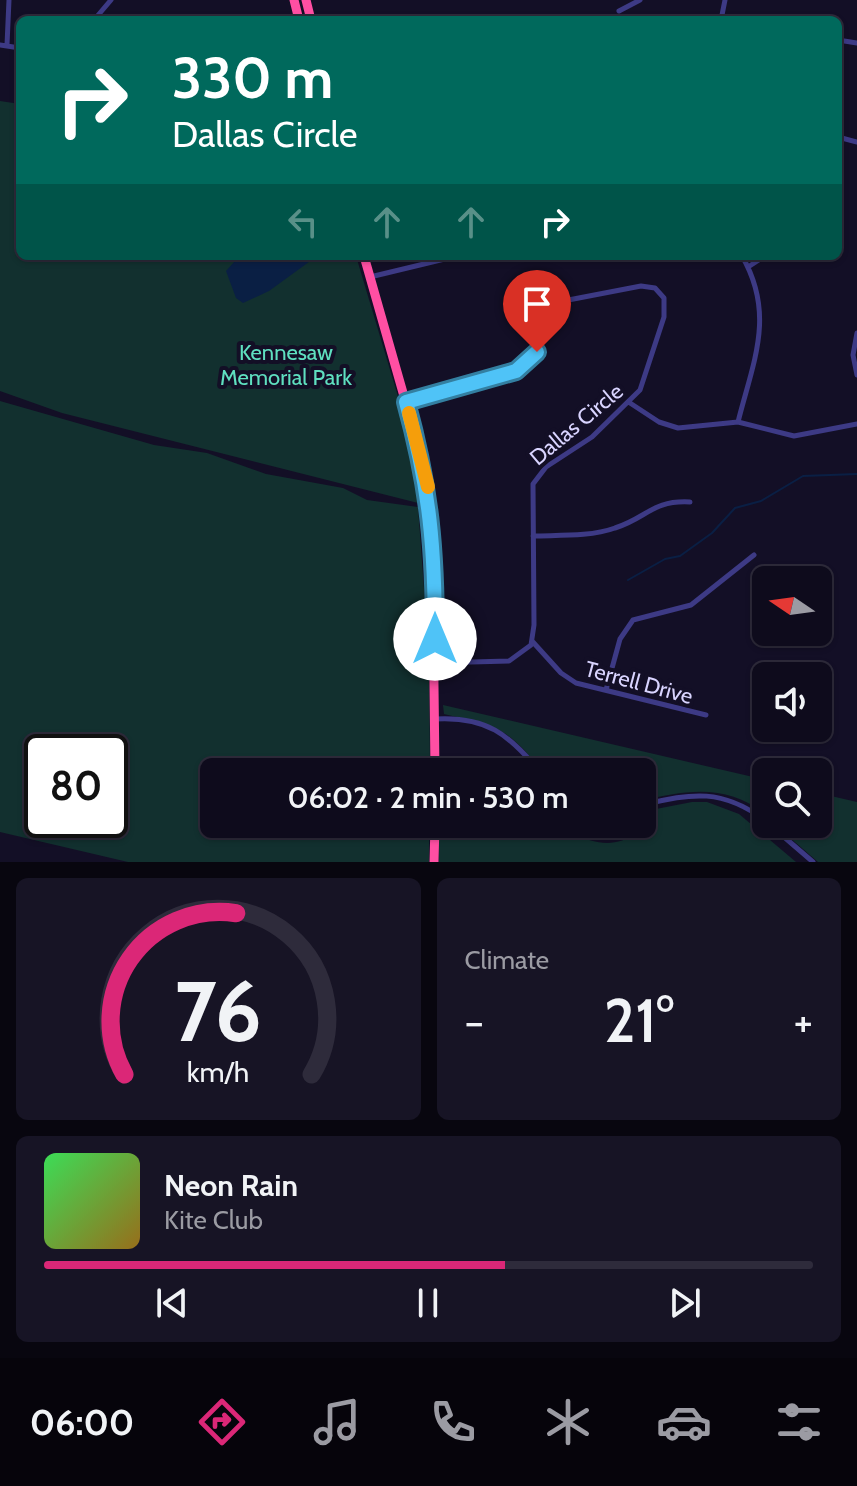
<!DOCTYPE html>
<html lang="en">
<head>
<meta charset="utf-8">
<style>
	body { margin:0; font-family:Cabin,sans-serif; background:#171425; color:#f1f3f6; height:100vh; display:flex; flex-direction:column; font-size:30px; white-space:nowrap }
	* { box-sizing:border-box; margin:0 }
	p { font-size:26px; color:#9b9ba3 }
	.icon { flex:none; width:44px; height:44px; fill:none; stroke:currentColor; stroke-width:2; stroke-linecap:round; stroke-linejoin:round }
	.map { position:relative; height:862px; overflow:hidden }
	.panel { display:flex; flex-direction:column; gap:16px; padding:16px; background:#08060f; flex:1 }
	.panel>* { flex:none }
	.banner { position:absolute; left:16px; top:16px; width:826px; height:244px; border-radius:12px; box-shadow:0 2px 6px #0004,0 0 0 2px #2e2b3b; background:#00695c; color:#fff; overflow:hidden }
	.needle { width:52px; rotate:283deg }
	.controls { position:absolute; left:752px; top:566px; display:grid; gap:16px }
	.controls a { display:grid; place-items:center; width:80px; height:80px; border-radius:12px; background:#0e0b1c; box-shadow:0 2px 6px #0004,0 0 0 2px #2e2b3b; font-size:40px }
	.speed { position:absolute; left:24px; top:734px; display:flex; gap:16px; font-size:40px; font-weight:700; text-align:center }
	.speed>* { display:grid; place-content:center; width:104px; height:104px; border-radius:50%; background:#0e0b1c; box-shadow:0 2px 6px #0004,0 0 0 2px #2e2b3b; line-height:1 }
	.speed .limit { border:4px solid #111; border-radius:12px; background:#fff; color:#111 }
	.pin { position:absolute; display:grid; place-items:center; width:68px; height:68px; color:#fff; margin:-82px -34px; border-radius:50% 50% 50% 0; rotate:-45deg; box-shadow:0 0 8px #0007 }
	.pin .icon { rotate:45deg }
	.me { position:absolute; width:88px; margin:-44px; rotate:0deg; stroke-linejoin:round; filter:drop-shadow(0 0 6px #0008) }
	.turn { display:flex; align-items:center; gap:28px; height:168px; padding:0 24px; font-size:36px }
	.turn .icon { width:104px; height:104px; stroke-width:2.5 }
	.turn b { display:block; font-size:56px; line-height:68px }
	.lanes { display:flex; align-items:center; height:76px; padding:0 24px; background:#0003; justify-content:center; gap:40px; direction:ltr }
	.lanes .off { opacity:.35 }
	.big { font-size:60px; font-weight:600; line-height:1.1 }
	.panel .widget { flex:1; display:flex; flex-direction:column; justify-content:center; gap:12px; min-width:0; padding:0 28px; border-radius:12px; background:#171425 }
	.panel .dial { align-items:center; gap:0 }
	.dial svg { height:208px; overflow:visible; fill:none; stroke:#2e2b3b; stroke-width:7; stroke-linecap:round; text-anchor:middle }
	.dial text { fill:#f1f3f6; stroke:none }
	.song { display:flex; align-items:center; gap:24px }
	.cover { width:96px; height:96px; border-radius:12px; background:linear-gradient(135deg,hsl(130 70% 55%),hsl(40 70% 35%)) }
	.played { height:8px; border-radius:4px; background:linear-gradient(90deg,#db2777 60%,#2e2b3b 60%) }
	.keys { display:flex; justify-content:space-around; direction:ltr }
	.heat { display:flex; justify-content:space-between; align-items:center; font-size:44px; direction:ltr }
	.panel .tiles { flex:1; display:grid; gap:16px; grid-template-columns:1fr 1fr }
	.widget:last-child { grid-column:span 2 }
	.trip { position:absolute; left:200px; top:758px; width:456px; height:80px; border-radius:12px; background:#0e0b1c; box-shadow:0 2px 6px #0004,0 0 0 2px #2e2b3b; font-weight:600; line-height:80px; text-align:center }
	.menu { display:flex; height:128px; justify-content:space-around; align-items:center; background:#06040b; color:#9b9ba3 }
	.menu .icon { width:56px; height:56px }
	.menu .current { color:#db2777 }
	.menu b { font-size:36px; color:#f1f3f6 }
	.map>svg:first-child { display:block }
</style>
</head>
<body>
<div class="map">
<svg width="857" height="862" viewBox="0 0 857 862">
	<rect width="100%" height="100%" fill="#130f26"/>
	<path fill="#12302f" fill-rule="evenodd" d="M0,101L20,104V256H356L411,440L422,504L62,413L0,391Z
		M0,401L154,445L207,453L266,474L343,488L367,500L418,507L429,657L430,772H214V824H429V862H128L0,832ZM110,752V820H42V752Z
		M443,705L766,780V816C730,783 685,790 642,801V772H543C506,726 499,727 444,714Z
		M818,793L857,802V862H818L774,824H818Z
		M692,802H707L739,814L796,862H439V824C471,824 507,820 539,824C577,830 602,858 638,832C647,825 653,821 656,809Z"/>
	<path fill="#0a1f44" d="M252,256H312L313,259L269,291L243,303L236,298L226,271L235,261Z"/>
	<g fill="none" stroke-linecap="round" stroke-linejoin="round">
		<path stroke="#0a1f44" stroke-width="2" d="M628,580L665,559L680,556L712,533L735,508L761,501L803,476L857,474"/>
		<path stroke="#3d3a85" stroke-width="5" d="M619,11L640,0
			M94,20L111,0
			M721,20L725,0
			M838,40L857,43
			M0,45L20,48
			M7,45L9,0
			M838,137L857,142
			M748,267L765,256
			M370,277L457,256
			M857,333L853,355L857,375
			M407,402L524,367L539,347L546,312L558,302L641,286L655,288L664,298V317L640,390L592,437L546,467L533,484L534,625L531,645L509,661L434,663
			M630,403L659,422L678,428L738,422L794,436L857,424
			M738,422C753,362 776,315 742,256
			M533,536C559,535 590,537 615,528C647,518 652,500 690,502
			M532,641L561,673L576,683L706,715
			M606,690L620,639L633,620L691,605L754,555
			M435,719C486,716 509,734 540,772
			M642,805C693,793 722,788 766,821
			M769,824L813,862"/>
		<path stroke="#ff4fa3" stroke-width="9" d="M294,0L299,20
			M306,0L311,20
			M364,256L423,463L432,515L435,772
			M434,862L435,824"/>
	</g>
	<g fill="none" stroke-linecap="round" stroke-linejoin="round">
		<defs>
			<path id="route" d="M435,639C435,549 430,490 406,402L516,371L537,352"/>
		</defs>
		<use href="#route" stroke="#337fa1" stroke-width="20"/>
		<use href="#route" stroke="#4fc3f7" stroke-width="14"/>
		<path stroke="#f59e0b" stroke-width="14" d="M409,413L428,487"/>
	</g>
	<g text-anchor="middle" stroke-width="8" stroke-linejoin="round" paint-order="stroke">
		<g font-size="22" fill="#5fe0c0" stroke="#130f26">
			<text x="286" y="360">Kennesaw<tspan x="286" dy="25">Memorial Park</tspan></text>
		</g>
		<g font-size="22" fill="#d9d4ff" stroke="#130f26">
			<text transform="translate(576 424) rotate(-40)" y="8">Dallas Circle</text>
			<text transform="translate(639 682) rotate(15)" y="8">Terrell Drive</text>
		</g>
	</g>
</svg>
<div class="controls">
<a><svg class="needle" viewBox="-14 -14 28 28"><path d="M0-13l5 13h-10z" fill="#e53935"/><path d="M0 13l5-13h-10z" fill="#9b9ba3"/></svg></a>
<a><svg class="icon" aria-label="sound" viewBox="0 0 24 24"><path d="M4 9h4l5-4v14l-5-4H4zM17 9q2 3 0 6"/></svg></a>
<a><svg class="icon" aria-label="search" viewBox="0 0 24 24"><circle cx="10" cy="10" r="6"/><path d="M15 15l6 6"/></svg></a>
</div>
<div class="speed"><div class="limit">80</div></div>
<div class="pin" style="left:537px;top:352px;background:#d93025"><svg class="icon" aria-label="arrive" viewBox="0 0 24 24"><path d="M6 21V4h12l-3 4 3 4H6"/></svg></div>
<svg class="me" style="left:435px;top:639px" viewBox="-20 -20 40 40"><circle r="19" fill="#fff"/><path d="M0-13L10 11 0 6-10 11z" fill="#4fc3f7"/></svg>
<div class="trip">06:02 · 2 min · 530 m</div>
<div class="banner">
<div class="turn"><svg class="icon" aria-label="right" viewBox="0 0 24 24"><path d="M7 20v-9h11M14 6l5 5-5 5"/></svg><div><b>330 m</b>Dallas Circle</div></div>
<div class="lanes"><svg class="icon off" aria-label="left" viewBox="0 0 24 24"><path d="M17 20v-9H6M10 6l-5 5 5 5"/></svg><svg class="icon off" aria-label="ahead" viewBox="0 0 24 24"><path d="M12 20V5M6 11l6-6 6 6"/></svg><svg class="icon off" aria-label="ahead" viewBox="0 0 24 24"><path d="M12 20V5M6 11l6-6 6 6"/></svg><svg class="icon" aria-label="right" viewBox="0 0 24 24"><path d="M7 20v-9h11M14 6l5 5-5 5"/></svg></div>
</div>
</div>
<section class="panel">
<div class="tiles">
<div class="widget dial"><svg viewBox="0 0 100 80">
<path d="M14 69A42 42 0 1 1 86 69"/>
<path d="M14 69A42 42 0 0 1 57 7" stroke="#db2777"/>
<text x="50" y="56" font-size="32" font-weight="700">76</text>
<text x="50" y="72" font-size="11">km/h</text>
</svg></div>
<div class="widget"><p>Climate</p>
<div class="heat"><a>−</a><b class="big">21°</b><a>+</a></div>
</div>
<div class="widget">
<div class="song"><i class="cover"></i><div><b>Neon Rain</b><p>Kite Club</p></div></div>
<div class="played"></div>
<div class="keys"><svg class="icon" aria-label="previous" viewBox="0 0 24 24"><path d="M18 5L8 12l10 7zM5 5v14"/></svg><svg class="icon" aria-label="pause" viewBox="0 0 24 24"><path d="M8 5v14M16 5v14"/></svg><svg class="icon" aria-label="next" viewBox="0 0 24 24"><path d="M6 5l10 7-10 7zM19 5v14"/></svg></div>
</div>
</div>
</section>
<nav class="menu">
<b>06:00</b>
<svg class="icon current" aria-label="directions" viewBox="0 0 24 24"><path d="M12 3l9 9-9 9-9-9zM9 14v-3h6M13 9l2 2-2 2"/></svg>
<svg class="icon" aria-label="music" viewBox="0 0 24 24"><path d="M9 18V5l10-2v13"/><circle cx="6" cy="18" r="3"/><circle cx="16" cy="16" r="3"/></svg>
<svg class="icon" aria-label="phone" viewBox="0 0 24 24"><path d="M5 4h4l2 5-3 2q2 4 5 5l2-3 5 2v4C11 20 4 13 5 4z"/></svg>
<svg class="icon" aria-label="climate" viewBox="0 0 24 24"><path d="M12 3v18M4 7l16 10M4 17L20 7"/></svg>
<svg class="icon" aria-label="car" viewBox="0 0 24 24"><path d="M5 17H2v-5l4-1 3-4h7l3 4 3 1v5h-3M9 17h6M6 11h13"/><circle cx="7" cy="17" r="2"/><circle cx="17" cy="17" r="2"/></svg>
<svg class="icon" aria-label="filters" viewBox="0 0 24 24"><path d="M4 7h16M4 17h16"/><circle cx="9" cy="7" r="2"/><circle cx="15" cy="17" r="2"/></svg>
</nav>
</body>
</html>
